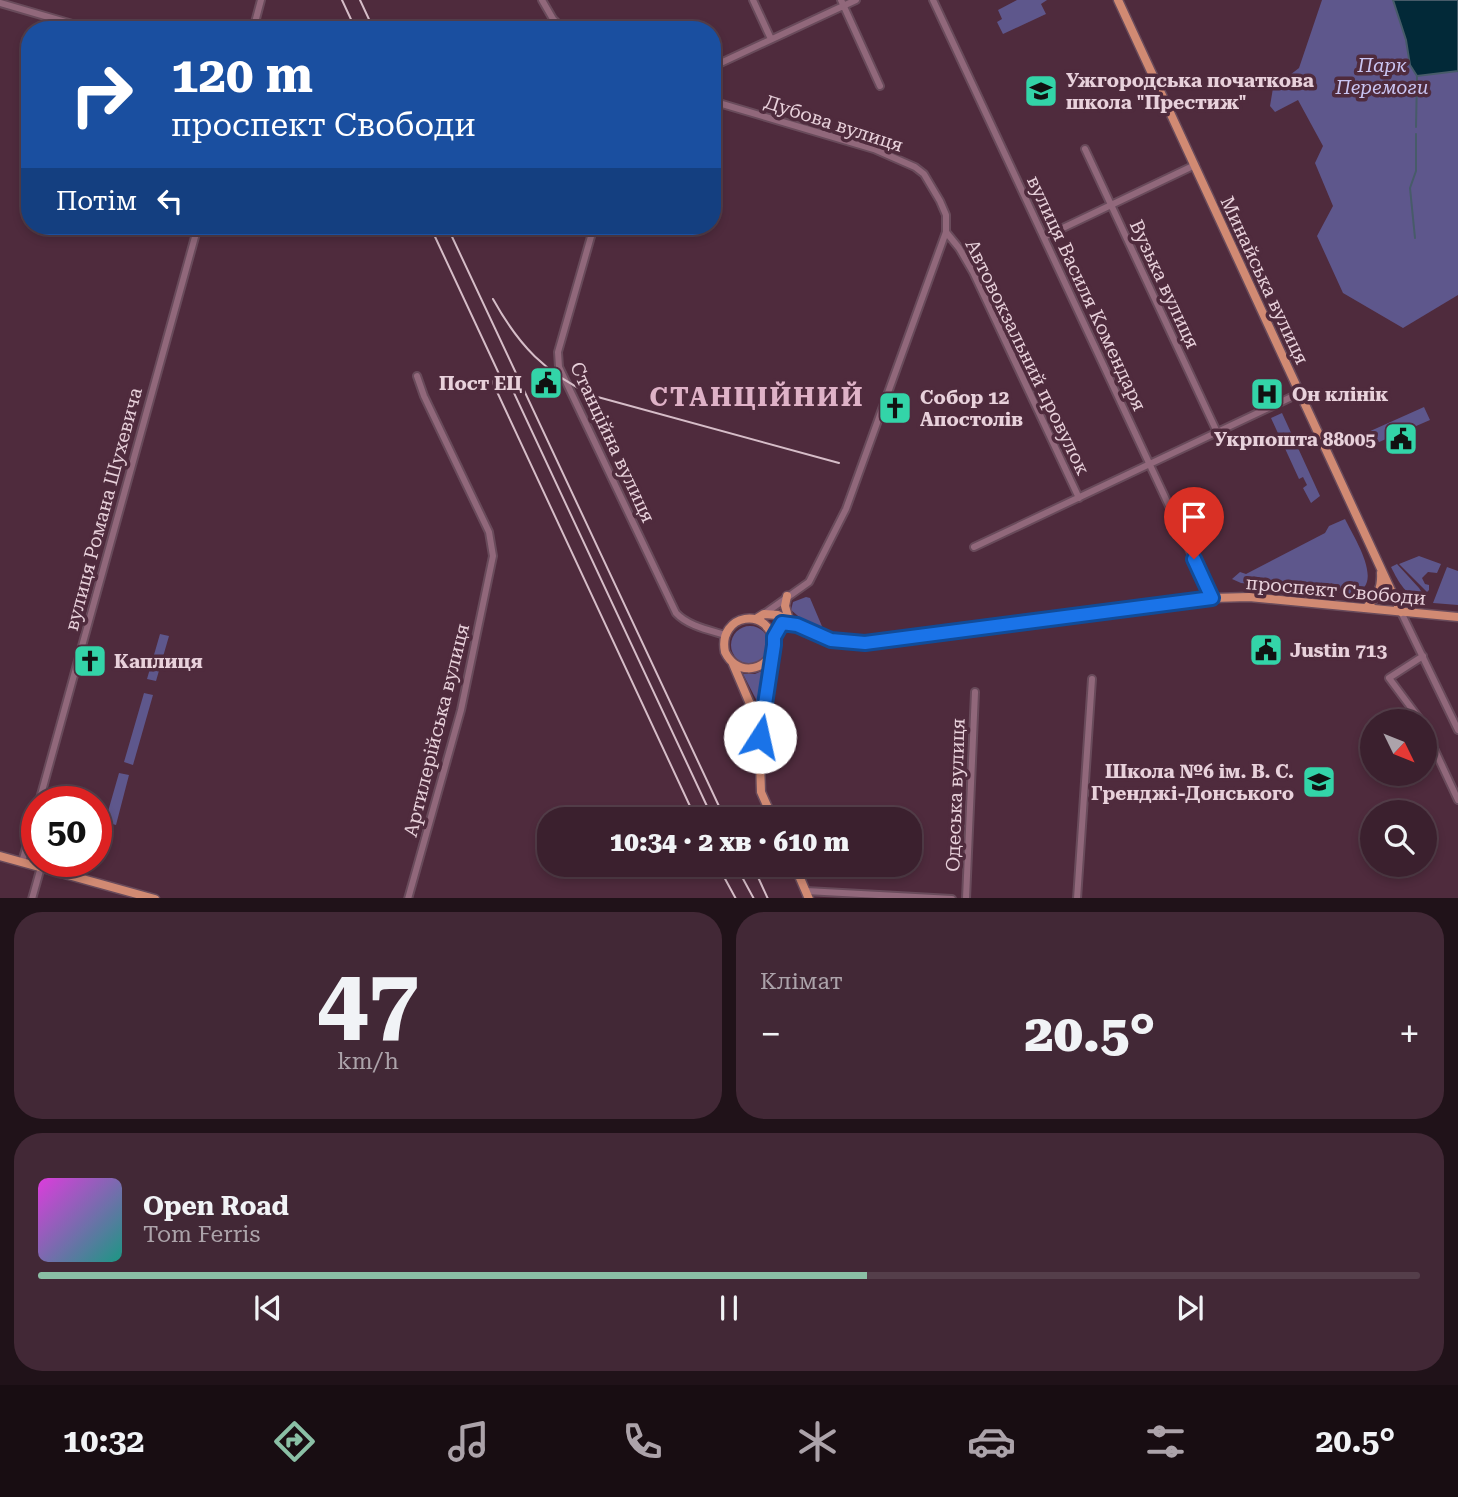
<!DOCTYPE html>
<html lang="uk">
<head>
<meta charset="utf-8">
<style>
	body { margin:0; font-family:"Roboto Serif",serif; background:#422836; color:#f1f3f6; height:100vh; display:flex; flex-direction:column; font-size:26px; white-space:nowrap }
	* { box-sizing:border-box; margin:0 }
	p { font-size:23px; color:#aca3aa }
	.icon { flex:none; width:38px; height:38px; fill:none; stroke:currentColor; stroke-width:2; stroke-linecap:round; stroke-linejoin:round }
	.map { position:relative; height:898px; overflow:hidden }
	.sheet { display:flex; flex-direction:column; gap:14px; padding:14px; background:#201219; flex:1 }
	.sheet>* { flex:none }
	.top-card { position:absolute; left:21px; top:21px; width:700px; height:214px; border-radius:28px; box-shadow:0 4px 10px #0003,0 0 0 2px #543e4a; background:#1a4fa0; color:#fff; overflow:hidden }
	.needle { width:46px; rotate:133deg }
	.tools { position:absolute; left:1360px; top:709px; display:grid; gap:14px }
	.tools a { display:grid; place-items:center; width:77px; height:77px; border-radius:50%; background:#3b202e; box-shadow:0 4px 10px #0003,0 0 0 2px #543e4a; font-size:35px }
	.speed { position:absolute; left:21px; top:786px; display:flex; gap:14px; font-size:35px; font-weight:700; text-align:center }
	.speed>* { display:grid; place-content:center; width:91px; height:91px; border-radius:50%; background:#3b202e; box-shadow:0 4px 10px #0003,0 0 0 2px #543e4a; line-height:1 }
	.speed .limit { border:10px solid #d22; background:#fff; color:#111 }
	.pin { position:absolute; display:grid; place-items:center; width:60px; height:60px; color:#fff; margin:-72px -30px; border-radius:50% 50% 50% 0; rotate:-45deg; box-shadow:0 0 7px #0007 }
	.pin .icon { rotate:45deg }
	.me { position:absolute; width:77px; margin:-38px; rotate:10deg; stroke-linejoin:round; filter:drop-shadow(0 0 5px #0008) }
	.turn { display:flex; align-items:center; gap:24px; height:147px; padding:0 35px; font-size:32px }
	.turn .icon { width:91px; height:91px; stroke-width:2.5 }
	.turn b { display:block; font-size:49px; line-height:60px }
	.then { display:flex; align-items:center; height:66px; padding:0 35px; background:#0003; gap:14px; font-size:26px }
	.big { font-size:52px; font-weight:800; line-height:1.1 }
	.sheet .widget { flex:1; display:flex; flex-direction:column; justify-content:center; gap:10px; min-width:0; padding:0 24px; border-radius:28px; background:#422836 }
	.sheet .dial { align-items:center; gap:0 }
	.dial b { font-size:91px; line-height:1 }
	.song { display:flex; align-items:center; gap:21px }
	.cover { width:84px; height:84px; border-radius:10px; background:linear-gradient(135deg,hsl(300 70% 55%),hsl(170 70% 35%)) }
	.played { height:7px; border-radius:4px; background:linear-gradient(90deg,#8abfa5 60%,#543e4a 60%) }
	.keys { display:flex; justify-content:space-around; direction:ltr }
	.heat { display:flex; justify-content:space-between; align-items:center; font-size:38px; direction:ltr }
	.sheet .tiles { flex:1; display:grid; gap:14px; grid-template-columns:1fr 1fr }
	.widget:last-child { grid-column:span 2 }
	.trip { position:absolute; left:537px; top:807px; width:385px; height:70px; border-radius:28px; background:#3b202e; box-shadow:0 4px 10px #0003,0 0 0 2px #543e4a; font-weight:800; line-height:70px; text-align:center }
	.dock { display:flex; height:112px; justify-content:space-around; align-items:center; background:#180d12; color:#aca3aa }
	.dock .icon { width:49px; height:49px }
	.dock .current { color:#8abfa5 }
	.dock b { font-size:32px; color:#f1f3f6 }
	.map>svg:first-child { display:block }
</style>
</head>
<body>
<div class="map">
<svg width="1458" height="899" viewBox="0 0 1458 899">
	<rect width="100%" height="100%" fill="#4f2b3d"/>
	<path fill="#5e578c" d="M1017,0H1047L1041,4L1046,14L1003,34L997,22L1002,19L998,10Z
		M1322,0H1458V295L1403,328L1343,293L1317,236L1333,206L1315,163L1323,146L1298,100L1275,112L1270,106L1273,88L1299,68Z
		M1424,407L1430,420L1363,449L1357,437Z
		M1282,413L1320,496L1311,503L1303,488L1307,485L1303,477L1299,479L1271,418Z
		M1345,519C1354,538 1387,587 1352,594L1241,583L1232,579L1240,572L1246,574L1325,533L1329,526Z
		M1419,556L1441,564L1437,573L1428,572L1422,578L1425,584L1429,585V590L1427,592L1399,564Z
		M1397,564L1419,588L1425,597L1424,601C1406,596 1399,583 1391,567Z
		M1447,567L1458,571V605L1433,603Z
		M806,597L810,598L824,631L811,627L791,610L793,602Z
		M731 645a19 19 0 1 1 38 0a19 19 0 1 1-38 0Z
		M160,634L169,636L156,681L147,679Z
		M764,670L765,672L760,707L743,674H755Z
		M144,693L153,695L133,765L124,762Z
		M119,773L129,775L116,825L105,822Z"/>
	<path fill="#022938" stroke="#475b69" stroke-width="2" d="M1393,0H1458V71L1417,76L1410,65L1406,40Z"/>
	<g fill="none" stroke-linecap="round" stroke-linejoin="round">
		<path stroke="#475b69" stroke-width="2" d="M1416,127L1417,76
			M1415,238L1410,188L1416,171V134"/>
		<defs>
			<path id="minor" d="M542,0L553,19L564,30
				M753,0L771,39
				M841,0L880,86
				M933,0L1212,598
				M0,3L93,30
				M253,30L261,0
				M712,67L856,0
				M712,101L874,149L915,167L924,174L940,201L946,215V232L846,509L809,582L764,614
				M1085,149L1217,432
				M594,226L558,352L559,367L676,613C688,626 709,630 725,635
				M946,232L959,248L973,272L1079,498
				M1044,237L1195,165
				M974,547L1300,393
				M1401,612L1458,730
				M1421,721L1389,678L1423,656
				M1424,727L1458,800
				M39,802L198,226
				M22,862L37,810
				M806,891L952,899
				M32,899L41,867
				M408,899L461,710L493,556L489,532L424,396L417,376
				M966,899L975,692
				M1077,899L1092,679"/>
			<path id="major" d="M1118,0L1401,612
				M787,596L785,606L789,620
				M1366,608C1377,597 1382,589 1381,573
				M756,619L764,614L778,615L819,636L842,642L891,641L1212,598L1249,597L1458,617
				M773,637L780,624L787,622L794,625
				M772,654C760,673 736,674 725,652C717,614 770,604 774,645L760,737V762L761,792L773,819
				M733,664L753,711L759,734
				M0,856L155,899
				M794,864L809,899"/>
		</defs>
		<use href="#minor" stroke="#694b5b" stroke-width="10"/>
		<use href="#major" stroke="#694b5b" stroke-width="11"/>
		<use href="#minor" stroke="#91687b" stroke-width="6"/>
		<use href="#major" stroke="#d18a73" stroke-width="8"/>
		<path stroke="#d6bdc8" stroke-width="2" d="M342,0L356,30
			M360,0L374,30
			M430,226L507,391
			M447,226L725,819
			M493,299C519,346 545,373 594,396L839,463
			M507,378L713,819
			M492,381L696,819
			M717,864L736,899
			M735,864L754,899
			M752,864L768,899"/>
	</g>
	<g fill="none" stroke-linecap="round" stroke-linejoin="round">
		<defs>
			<path id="route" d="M760,737L774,645V637L782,623L797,625L831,640L865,643L1212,598L1194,559"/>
		</defs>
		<use href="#route" stroke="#114b97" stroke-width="18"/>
		<use href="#route" stroke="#1a73e8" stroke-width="12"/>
	</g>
	<defs>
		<symbol id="school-square" viewBox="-11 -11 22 22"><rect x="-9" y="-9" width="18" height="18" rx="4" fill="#33d4a8" stroke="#4f2b3d"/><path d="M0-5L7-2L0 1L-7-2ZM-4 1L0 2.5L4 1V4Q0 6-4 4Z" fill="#111"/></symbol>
		<symbol id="civic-square" viewBox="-11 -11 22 22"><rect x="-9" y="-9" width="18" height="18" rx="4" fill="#33d4a8" stroke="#4f2b3d"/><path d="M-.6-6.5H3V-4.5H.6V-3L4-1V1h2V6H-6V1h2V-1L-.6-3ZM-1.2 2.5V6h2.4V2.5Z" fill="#111"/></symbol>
		<symbol id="hospital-square" viewBox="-11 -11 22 22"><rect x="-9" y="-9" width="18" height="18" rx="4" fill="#33d4a8" stroke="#4f2b3d"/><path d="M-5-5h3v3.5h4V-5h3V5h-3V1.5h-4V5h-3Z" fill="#111"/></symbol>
		<symbol id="church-square" viewBox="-11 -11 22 22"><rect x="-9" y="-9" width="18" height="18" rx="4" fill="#33d4a8" stroke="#4f2b3d"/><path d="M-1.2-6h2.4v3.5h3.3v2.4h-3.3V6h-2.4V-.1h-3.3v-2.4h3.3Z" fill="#111"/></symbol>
	</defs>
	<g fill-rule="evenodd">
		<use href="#school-square" x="1022" y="72" width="38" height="38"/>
		<use href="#civic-square" x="527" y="364" width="38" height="38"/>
		<use href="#hospital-square" x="1248" y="375" width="38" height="38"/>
		<use href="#church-square" x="876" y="389" width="38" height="38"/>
		<use href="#civic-square" x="1382" y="420" width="38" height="38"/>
		<use href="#civic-square" x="1247" y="631" width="38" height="38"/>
		<use href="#church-square" x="71" y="642" width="38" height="38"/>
		<use href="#school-square" x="1300" y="763" width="38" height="38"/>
	</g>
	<g text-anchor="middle" stroke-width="7" stroke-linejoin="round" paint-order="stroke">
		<g font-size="19" font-style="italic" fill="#cac5f2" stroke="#4f2b3d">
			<text x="1382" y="72">Парк<tspan x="1382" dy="22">Перемоги</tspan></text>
		</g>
		<g font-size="19" font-weight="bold" fill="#e8d1db" stroke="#4f2b3d" text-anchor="start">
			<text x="1066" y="87">Ужгородська початкова<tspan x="1066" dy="22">школа "Престиж"</tspan></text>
			<text x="522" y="390" text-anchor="end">Пост ЕЦ</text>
			<text x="1292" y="401">Он клінік</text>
			<text x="920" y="404">Собор 12<tspan x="920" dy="22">Апостолів</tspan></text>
			<text x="1376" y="446" text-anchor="end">Укрпошта 88005</text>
			<text x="1290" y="657">Justin 713</text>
			<text x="114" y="668">Каплиця</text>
			<text x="1294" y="778" text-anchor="end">Школа №6 ім. В. С.<tspan x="1294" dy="22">Гренджі-Донського</tspan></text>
		</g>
		<g font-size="19" fill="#e8d1db" stroke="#4f2b3d">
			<text transform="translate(834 123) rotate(18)" y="7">Дубова вулиця</text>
			<text transform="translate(1265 280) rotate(65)" y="7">Минайська вулиця</text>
			<text transform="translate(1165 284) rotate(65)" y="7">Вузька вулиця</text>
			<text transform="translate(1087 293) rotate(65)" y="7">вулиця Василя Комендаря</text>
			<text transform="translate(1028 357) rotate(64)" y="7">Автовокзальний провулок</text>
			<text transform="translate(613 442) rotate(65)" y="7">Станційна вулиця</text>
			<text transform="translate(103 509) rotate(-75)" y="7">вулиця Романа Шухевича</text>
			<text transform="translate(1336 590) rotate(5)" y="7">проспект Свободи</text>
			<text transform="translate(436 730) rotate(-76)" y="7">Артилерійська вулиця</text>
			<text transform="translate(955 795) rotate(-88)" y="7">Одеська вулиця</text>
		</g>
		<g font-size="26" font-weight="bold" letter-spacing="2" fill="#dfb2c7" stroke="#4f2b3d">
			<text x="757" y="406">СТАНЦІЙНИЙ</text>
		</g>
	</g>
</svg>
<div class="tools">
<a><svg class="needle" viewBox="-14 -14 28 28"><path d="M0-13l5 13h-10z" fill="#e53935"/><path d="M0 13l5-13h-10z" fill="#aca3aa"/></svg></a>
<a><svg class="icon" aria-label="search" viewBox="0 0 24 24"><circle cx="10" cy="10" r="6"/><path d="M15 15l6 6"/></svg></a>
</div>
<div class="speed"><div class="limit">50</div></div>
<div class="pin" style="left:1194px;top:559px;background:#d93025"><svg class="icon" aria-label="arrive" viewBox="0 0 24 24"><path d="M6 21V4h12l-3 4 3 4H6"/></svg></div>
<svg class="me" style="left:760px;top:737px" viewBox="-20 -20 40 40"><circle r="19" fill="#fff"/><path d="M0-13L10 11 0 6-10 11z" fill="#1a73e8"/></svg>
<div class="trip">10:34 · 2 хв · 610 m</div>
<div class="top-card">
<div class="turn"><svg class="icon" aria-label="right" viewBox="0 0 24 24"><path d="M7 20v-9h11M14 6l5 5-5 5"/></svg><div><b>120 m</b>проспект Свободи</div></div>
<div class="then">Потім<svg class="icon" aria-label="left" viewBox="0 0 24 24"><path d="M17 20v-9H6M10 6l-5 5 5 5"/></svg></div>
</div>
</div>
<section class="sheet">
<div class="tiles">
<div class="widget dial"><b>47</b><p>km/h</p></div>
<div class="widget"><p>Клімат</p>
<div class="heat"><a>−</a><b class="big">20.5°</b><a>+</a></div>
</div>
<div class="widget">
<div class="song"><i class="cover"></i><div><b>Open Road</b><p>Tom Ferris</p></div></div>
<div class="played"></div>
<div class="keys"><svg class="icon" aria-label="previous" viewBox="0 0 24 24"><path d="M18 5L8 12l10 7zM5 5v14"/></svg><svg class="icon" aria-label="pause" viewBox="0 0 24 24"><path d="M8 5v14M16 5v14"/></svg><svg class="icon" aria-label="next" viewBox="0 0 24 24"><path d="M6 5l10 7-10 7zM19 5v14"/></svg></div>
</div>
</div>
</section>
<nav class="dock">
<b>10:32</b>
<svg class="icon current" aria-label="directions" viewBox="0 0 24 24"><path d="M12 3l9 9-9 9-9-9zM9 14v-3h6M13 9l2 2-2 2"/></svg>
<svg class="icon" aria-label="music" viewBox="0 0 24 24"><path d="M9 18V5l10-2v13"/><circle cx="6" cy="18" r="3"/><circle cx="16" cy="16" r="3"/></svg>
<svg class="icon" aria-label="phone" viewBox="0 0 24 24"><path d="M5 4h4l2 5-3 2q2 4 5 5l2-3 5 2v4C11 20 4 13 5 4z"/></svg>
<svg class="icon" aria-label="climate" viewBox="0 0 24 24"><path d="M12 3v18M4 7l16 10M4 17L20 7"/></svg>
<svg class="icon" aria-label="car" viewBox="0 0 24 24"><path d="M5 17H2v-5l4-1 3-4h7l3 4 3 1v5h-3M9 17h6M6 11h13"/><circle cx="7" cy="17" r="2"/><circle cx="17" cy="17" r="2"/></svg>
<svg class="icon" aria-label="filters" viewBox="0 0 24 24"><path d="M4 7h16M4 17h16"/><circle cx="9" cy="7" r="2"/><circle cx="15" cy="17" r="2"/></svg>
<b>20.5°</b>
</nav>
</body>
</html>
